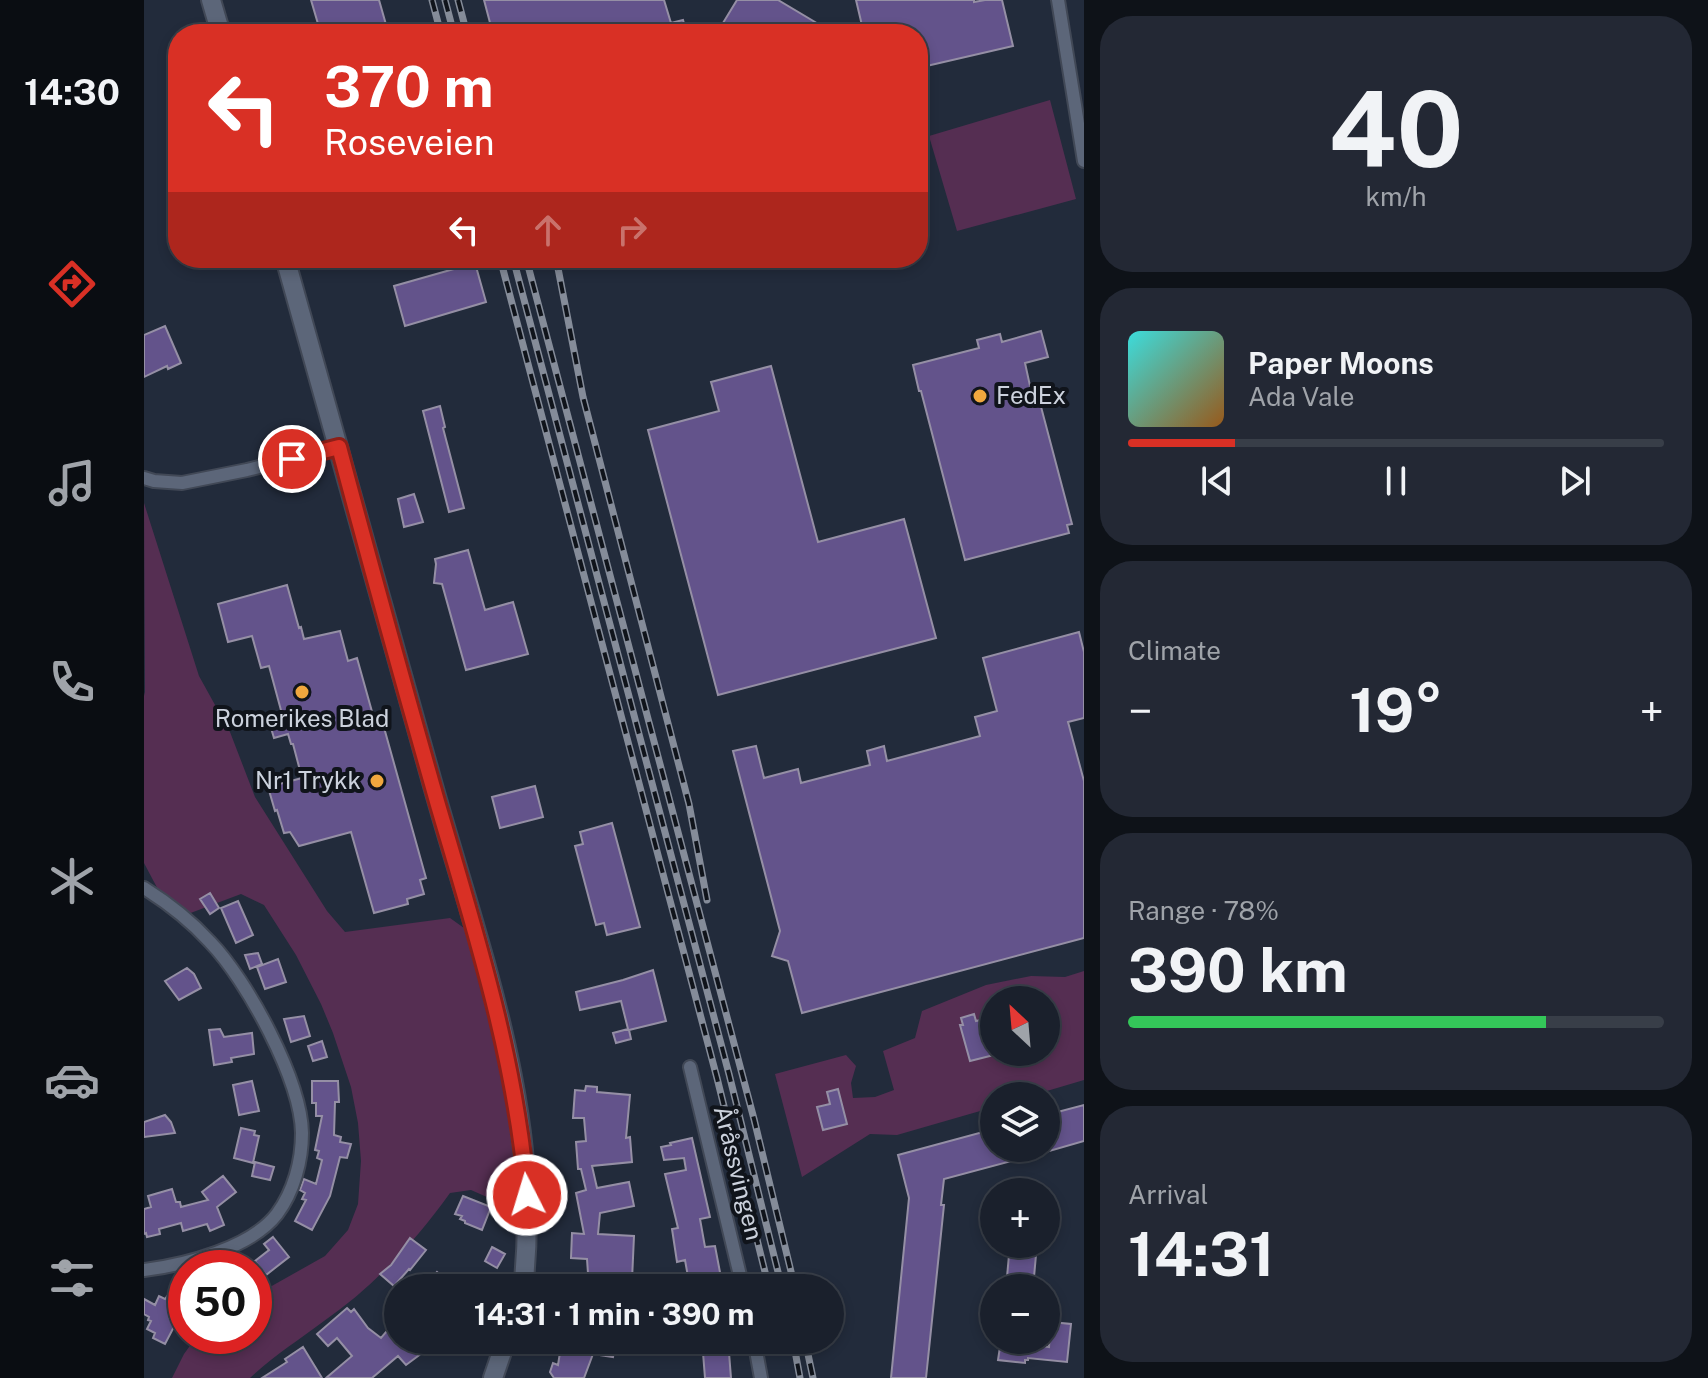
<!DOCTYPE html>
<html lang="en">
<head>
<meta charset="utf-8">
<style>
	body { margin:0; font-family:"Public Sans",sans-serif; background:#232834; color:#f1f3f6; height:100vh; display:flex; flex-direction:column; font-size:30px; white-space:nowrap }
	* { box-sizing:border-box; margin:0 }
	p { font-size:26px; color:#9fa3a9 }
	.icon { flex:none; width:44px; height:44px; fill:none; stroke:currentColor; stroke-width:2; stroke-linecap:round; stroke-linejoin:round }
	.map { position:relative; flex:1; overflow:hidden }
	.sheet { display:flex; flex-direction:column; gap:16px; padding:16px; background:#0e1218; width:624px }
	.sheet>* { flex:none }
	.top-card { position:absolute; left:24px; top:24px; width:760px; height:244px; border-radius:32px; box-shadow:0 4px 12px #0003,0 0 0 2px #383e48; background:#d93025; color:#fff; overflow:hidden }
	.needle { width:52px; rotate:334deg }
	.controls { position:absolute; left:836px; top:986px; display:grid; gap:16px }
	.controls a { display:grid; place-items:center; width:80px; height:80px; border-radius:50%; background:#1a202c; box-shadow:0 4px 12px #0003,0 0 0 2px #383e48; font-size:40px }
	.speed { position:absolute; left:24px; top:1250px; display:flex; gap:16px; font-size:40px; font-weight:700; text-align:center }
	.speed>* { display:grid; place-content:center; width:104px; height:104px; border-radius:50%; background:#1a202c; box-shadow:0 4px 12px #0003,0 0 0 2px #383e48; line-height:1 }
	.speed .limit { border:12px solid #d22; background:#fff; color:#111 }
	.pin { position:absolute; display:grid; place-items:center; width:68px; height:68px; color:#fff; margin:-34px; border:4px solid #fff; border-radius:50%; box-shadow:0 2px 8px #0007 }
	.me { position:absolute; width:88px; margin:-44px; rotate:355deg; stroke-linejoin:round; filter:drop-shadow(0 0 6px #0008) }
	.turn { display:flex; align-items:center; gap:28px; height:168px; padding:0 24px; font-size:36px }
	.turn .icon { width:104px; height:104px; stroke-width:2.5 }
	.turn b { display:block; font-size:56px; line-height:68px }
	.lanes { display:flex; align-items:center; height:76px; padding:0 24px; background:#0003; justify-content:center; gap:40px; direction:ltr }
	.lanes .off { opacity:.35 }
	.big { font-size:60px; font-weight:700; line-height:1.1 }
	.sheet .tile { flex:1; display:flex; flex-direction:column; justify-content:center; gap:12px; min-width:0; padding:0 28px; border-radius:32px; background:#232834 }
	.sheet .dial { align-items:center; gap:0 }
	.dial b { font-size:104px; line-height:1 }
	.song { display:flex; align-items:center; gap:24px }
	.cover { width:96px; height:96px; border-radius:12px; background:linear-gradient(135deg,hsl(180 70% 55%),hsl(30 70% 35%)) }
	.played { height:8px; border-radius:4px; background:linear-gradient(90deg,#d93025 20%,#383e48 20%) }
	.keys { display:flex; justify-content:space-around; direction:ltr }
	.heat { display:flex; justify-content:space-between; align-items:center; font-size:44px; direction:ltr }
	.charge { height:12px; border-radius:6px; background:linear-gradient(90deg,#34c759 78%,#383e48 0) }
	.trip { position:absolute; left:240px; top:1274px; width:460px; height:80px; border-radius:40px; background:#1a202c; box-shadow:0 4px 12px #0003,0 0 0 2px #383e48; font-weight:700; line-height:80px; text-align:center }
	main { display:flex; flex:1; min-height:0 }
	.menu { display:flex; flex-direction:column; width:144px; justify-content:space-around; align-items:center; background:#0a0d12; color:#9fa3a9 }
	.menu .icon { width:56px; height:56px }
	.menu .active { color:#d93025 }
	.menu b { font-size:36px; color:#f1f3f6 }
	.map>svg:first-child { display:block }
</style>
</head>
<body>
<main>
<nav class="menu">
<b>14:30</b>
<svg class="icon active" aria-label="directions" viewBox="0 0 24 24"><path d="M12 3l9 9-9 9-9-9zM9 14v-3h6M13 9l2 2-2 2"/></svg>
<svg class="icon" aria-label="music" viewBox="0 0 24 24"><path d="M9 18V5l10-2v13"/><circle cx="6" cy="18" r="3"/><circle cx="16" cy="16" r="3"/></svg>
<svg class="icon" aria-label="phone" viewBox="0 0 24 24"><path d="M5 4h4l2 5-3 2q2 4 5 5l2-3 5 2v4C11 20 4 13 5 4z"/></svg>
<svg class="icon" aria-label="climate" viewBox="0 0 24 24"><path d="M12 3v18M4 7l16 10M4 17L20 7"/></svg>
<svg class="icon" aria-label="car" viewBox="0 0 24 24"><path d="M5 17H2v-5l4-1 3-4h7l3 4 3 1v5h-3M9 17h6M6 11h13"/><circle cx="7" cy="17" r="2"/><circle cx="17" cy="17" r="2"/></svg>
<svg class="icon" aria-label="filters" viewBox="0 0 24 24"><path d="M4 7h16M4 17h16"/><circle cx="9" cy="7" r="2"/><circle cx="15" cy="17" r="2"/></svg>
</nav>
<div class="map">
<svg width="940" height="1378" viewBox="0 0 940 1378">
	<rect width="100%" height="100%" fill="#222b3b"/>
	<path fill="#552e52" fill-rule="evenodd" d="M906,100L932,199L813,231L785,136Z
		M0,503L55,676L86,732L111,797L183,911L201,932L306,918L320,928L325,939L358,1066L379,1213L327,1190L306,1193C271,1242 229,1287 180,1321C155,1340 129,1356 106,1378H28L40,1354L53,1336H110V1296L181,1256L204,1230L214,1204L217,1161L214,1123L207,1087L189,1033L177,1004L152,955L120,905L97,894L36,917L18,897L0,863V696L1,692Z
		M940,971V1080L886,1096H850V1107L753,1135L726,1134L658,1177L631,1074L702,1055L712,1066L707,1083L709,1098L731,1097L750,1090L739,1051L771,1038L778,1011L842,985L887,976L921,977ZM850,1000H902V1052H850Z"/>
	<path fill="#63538b" stroke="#958fa5" stroke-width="2" d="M167,0H235L243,28L221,34H177Z
		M340,0H520L527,23L539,20L543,34H349Z
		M593,0H634L691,34H554L553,30L579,23Z
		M712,0H830V2L841,0H858L869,46L774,68V34H720Z
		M331,263L342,302L261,326L250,286Z
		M21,326L37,363L24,369L23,366L0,377V335Z
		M897,331L904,357L881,363L886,386L891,384L928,524L923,525L925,533L821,560L777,391H775L769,365L835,348L833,340L856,334L858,342Z
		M627,366L674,542L760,519L792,638L574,695L504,430L575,411L567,382Z
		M296,406L301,427L299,428L320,508L305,512L279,411Z
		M270,494L279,522L260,527L254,499Z
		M324,550L341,610L369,602L384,654L322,670L298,584L290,583L292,564L291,559Z
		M143,585L155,628L157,627L160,639L196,631L204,661L213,658L232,726L239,724L282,878L276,880L280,894L263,899L264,904L230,913L207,832L155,846L146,832L140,833L133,810L131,811L124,787L158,778L149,744H147L144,734L130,738L124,718L138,714L125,666L117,668L108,636L84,642L74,604Z
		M935,632L940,652V718L924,722L940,781V938L658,1013L644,961L628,956L636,931L589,751L612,746L620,778L654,769L657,783L726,765L723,751L740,746L743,761L836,736L831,717L853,711L839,658Z
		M391,786L399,817L356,828L348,797Z
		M468,823L496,927L463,935L460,923L452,925L431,846L439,844L436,832Z
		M66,893L75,908L66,914L56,899Z
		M94,901L109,935L92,943L77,908Z
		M114,953L118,964L106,969L101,955Z
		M134,959L142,982L121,989L113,967Z
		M43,968L50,974L57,988L35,1000L21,981Z
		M509,970L522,1021L485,1030L487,1039L472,1043L469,1033L484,1029L477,1001L436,1010L432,992L479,980Z
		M830,1014L832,1021L850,1017V1055L826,1061L816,1025H819L817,1018Z
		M160,1016L166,1036L147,1042L140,1019Z
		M76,1029L80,1037L108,1033L110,1054L87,1058L88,1062L70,1065L65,1030Z
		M178,1041L183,1057L169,1061L164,1046Z
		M108,1081L115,1111L95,1115L89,1085Z
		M168,1081H194L195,1102H191L190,1135L197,1137L196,1142L207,1144L203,1158L196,1157L186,1196L168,1230L151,1221L162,1200L158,1199L161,1193L156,1190L160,1179L172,1184L178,1160L173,1158L175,1151L171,1150L178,1116H172V1103H168Z
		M442,1086L453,1087V1092L486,1095L482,1138L486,1137L488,1162L448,1166L453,1188L485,1182L490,1206L456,1213L454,1234L490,1236L488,1280H481L482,1288H445L443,1259L427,1258L428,1233L440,1234L432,1193L442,1190L437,1169H434L432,1142L442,1141L440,1118H429L431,1090L441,1091Z
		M694,1089L703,1124L679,1130L673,1107L686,1104L683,1092Z
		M940,1105V1141L902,1152V1115Z
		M21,1115L27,1122L31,1133L0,1137V1122Z
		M97,1128L111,1131L110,1135L115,1136L109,1163L90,1158Z
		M850,1129V1148H901V1152L800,1179L797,1205H800L782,1378H747L765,1198L754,1155Z
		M548,1138L566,1217L556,1219L561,1247L571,1246L579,1288H546L541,1260L533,1262L528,1229L534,1228L521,1174L542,1170L540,1158L520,1160L517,1147L527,1145L526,1143Z
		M111,1162L130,1167L126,1180L108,1176Z
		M79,1176L92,1192L73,1207L80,1225L66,1231L63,1224L39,1231L37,1223L15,1229L16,1234L3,1237L2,1233L0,1234V1209L7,1207L4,1196L28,1189L32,1202H36L37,1207L64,1200L58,1192Z
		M319,1196L347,1207L338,1230L321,1223V1221L316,1219L318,1216L311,1214Z
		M129,1237L145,1257L122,1275L111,1261L125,1250L120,1244Z
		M266,1238L282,1250L266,1270L265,1269L250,1286L236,1274L247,1265Z
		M866,1244H893L889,1288H862Z
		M348,1247L361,1254L353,1268L341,1261Z
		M293,1272L312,1288H279Z
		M34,1282L42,1288V1298L26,1318L33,1321L21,1344L9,1338L11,1333L3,1329L7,1321L4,1320L5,1317L0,1314V1299L11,1305L15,1296L21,1299Z
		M203,1308L207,1312L210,1309L224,1328L237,1338L254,1318V1340H258L278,1353L262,1365L254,1356L228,1378H182L208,1356L193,1338L184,1346L173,1334Z
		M907,1322L927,1324L923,1362L884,1358V1360H881V1363L854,1360L857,1340H883V1344L905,1347Z
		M418,1340H472L469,1357L449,1354L440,1378H410L406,1372L409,1363L414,1365Z
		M558,1340H584L587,1378H561Z
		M159,1347L178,1378H118L143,1362L141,1359Z"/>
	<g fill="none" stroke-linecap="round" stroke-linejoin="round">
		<defs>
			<path id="minor" d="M914,0L940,161
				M0,478L10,481L38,483L103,470L195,447
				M0,888C24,903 47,921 66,942C103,980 157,1080 158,1133C158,1161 150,1191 133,1214C107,1248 41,1265 0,1270
				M546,1067L599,1288
				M610,1340L617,1378"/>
			<path id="secondary" d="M67,0L77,34
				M141,258C190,430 237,603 286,775C332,941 400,1113 379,1288
				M349,1378L362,1340"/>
		</defs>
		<use href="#minor" stroke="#414856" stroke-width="16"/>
		<use href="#secondary" stroke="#414856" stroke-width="22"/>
		<use href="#minor" stroke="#5c6679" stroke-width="12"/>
		<use href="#secondary" stroke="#5c6679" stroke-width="18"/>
		<defs>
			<path id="rail" d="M288,0L297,34
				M301,0L310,34
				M314,0L323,34
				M356,258L573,1078L625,1288
				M369,258L585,1074L638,1288
				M382,258L610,1119L651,1288
				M412,258L439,397L545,804L563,900
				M649,1340L656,1378
				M661,1340L669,1378"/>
		</defs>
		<use href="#rail" stroke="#858c99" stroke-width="7"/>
		<use href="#rail" stroke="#10141b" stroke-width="4" stroke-dasharray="12" stroke-linecap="butt"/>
	</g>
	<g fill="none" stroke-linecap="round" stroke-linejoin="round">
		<defs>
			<path id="route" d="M148,459L195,447C227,567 260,686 294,805C332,934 372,1060 383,1195"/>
		</defs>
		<use href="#route" stroke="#8d1f18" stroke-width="20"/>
		<use href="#route" stroke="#d93025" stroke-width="14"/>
	</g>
	<g fill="#f0a73e" stroke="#10141b" stroke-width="3">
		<circle cx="836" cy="396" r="8"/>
		<circle cx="158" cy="692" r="8"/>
		<circle cx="233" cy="781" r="8"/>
	</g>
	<g text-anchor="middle" stroke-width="8" stroke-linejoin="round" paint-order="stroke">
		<g font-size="24" fill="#ccd2dd" stroke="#10141b" text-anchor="start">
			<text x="852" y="404">FedEx</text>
			<text x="158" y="727" text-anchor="middle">Romerikes Blad</text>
			<text x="217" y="789" text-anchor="end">Nr1 Trykk</text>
		</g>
		<g font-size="24" fill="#ccd2dd" stroke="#10141b">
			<text transform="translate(594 1173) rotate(76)" y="8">Åråssvingen</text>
		</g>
	</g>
</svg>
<div class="controls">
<a><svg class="needle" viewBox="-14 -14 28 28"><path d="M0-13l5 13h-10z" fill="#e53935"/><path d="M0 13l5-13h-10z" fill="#9fa3a9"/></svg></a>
<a><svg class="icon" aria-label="layers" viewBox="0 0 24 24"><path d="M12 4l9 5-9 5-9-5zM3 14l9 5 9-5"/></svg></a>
<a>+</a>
<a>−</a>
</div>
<div class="speed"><div class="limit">50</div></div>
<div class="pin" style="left:148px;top:459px;background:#d93025"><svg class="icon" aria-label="arrive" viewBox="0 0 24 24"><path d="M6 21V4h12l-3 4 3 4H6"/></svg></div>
<svg class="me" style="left:383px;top:1195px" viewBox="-20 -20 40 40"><circle r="17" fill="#d93025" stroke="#fff" stroke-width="3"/><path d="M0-11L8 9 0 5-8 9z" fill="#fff"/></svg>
<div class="trip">14:31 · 1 min · 390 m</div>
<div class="top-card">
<div class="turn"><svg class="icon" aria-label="left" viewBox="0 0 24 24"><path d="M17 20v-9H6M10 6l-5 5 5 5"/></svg><div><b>370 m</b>Roseveien</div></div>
<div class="lanes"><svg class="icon" aria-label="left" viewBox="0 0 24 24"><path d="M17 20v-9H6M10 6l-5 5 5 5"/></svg><svg class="icon off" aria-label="ahead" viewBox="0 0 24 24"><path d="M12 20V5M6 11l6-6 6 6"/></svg><svg class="icon off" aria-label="right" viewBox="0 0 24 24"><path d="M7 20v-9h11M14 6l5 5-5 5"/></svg></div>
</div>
</div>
<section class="sheet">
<div class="tile dial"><b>40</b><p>km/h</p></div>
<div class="tile">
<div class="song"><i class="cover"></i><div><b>Paper Moons</b><p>Ada Vale</p></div></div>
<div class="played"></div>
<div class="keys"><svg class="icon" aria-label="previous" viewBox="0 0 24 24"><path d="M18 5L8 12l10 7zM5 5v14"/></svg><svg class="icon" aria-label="pause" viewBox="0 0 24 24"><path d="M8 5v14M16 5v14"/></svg><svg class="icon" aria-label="next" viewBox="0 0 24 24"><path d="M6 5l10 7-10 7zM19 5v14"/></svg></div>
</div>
<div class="tile"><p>Climate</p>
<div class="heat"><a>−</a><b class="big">19°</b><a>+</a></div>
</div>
<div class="tile"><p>Range · 78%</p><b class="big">390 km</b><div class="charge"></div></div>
<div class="tile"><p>Arrival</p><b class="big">14:31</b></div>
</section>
</main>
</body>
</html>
